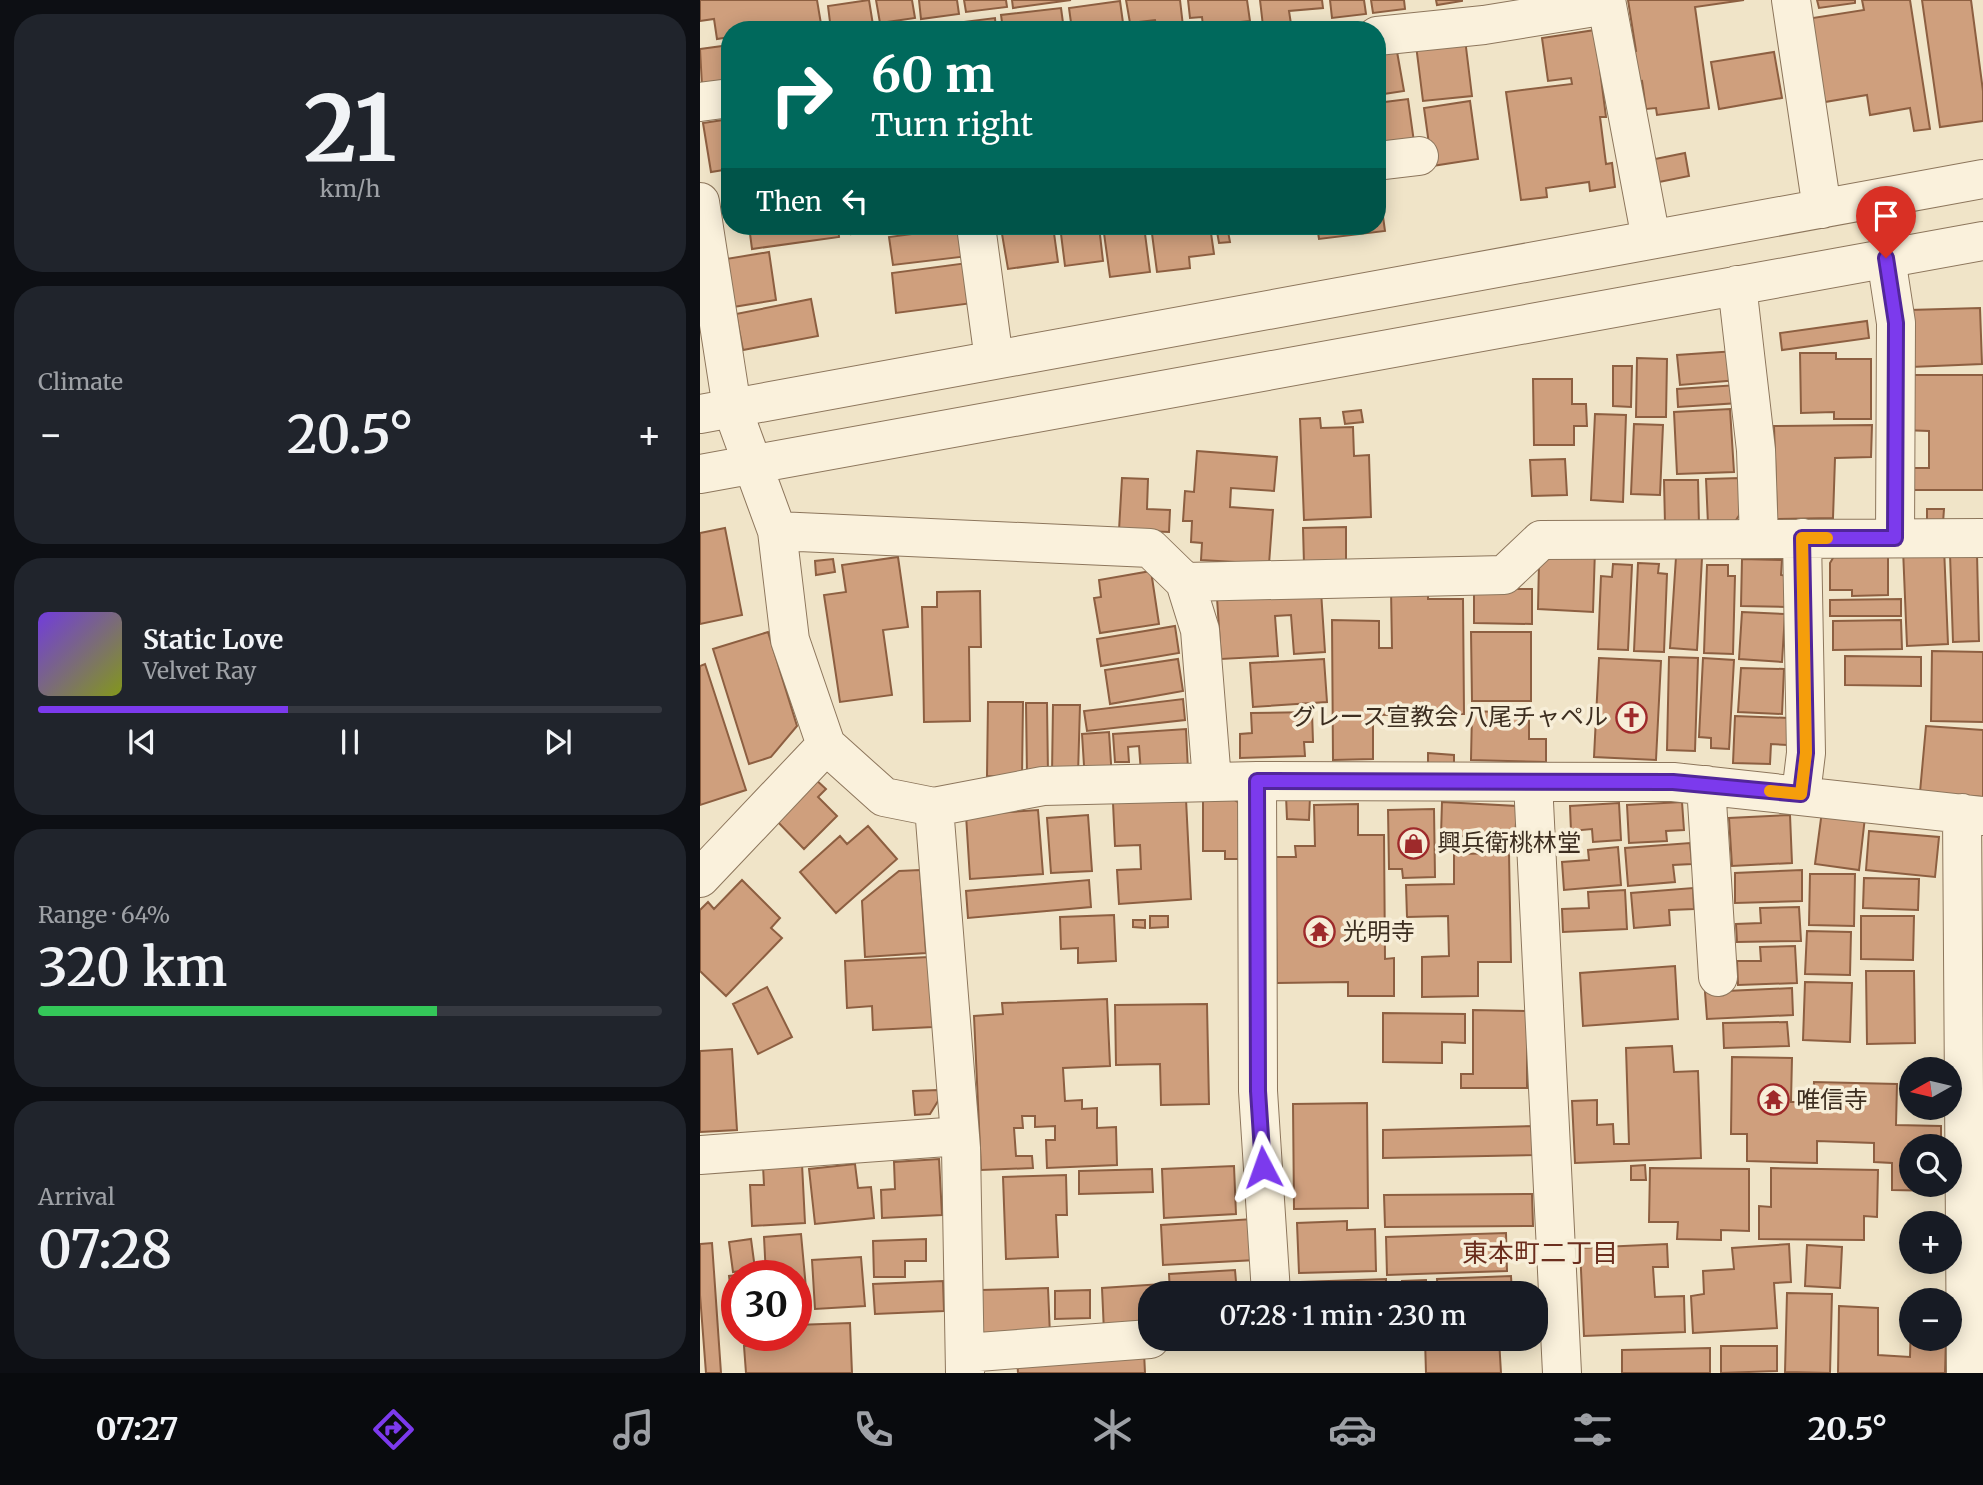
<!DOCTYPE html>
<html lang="en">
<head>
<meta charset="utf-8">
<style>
	body { margin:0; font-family:Merriweather,"Noto Sans JP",serif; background:#20242c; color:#f1f3f6; height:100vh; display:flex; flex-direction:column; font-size:26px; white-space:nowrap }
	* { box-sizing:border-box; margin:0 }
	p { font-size:23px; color:#9ea1a6 }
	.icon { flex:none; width:38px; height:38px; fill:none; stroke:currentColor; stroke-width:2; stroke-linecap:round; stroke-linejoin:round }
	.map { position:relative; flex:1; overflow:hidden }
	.panel { display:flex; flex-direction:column; gap:14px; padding:14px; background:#0d0f14; width:700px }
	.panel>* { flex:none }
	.guide { position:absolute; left:21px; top:21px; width:665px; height:214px; border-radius:28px; box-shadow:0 4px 18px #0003; background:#00695c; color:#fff; overflow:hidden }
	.needle { width:46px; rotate:262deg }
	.controls { position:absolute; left:1199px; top:1057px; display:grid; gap:14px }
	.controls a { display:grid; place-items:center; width:63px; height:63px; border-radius:50%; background:#171b24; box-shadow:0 4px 18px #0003; font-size:35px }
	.speed { position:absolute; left:21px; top:1260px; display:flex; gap:14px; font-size:35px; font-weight:700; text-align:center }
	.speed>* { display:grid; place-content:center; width:91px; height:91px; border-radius:50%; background:#171b24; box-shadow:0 4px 18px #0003; line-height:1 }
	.speed .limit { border:10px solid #d22; background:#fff; color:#111 }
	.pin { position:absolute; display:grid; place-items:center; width:60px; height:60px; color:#fff; margin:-72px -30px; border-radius:50% 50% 50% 0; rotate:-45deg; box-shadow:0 0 7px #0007 }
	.pin .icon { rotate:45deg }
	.me { position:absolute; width:77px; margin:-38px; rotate:356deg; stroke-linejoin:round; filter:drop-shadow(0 0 5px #0008) }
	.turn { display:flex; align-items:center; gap:24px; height:147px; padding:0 35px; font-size:32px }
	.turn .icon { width:91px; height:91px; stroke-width:2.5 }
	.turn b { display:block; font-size:49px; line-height:60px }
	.then { display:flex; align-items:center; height:66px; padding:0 35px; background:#0003; gap:14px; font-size:26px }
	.big { font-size:52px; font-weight:600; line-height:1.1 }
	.panel .tile { flex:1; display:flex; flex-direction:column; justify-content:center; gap:10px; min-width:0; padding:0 24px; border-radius:28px; background:#20242c }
	.panel .dial { align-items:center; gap:0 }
	.dial b { font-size:91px; line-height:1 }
	.song { display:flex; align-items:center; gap:21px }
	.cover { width:84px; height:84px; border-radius:10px; background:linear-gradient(135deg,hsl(260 70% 55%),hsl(70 70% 35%)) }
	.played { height:7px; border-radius:4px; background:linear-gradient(90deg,#7c3aed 40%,#363941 40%) }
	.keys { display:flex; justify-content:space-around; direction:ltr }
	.heat { display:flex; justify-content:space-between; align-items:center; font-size:38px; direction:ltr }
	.charge { height:10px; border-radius:5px; background:linear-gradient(90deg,#34c759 64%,#363941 0) }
	.trip { position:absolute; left:438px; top:1281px; width:410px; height:70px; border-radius:28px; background:#171b24; box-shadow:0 4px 18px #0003; font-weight:600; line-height:70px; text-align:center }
	.menu { display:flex; height:112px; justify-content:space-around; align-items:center; background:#090b0e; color:#9ea1a6 }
	.menu .icon { width:49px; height:49px }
	.menu .selected { color:#7c3aed }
	.menu b { font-size:32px; color:#f1f3f6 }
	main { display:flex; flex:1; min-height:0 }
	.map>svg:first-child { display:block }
</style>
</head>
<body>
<main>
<section class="panel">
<div class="tile dial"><b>21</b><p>km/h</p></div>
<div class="tile"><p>Climate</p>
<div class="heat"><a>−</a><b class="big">20.5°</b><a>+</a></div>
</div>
<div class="tile">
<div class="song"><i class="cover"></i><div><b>Static Love</b><p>Velvet Ray</p></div></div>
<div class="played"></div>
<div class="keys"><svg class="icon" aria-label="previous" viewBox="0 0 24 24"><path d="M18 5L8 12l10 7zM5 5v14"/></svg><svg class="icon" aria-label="pause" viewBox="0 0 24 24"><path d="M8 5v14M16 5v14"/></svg><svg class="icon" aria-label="next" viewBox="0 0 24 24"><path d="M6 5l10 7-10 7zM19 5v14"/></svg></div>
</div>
<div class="tile"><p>Range · 64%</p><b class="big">320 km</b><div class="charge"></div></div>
<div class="tile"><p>Arrival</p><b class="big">07:28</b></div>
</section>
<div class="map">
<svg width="1283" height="1373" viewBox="0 0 1283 1373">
	<rect width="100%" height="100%" fill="#f0e4c8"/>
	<path fill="#cf9f7d" stroke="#8d5f41" stroke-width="2" d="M0,0H117L121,24L81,30H30V37L17,39L14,19L0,21Z
		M169,0L173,25L131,30L128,6Z
		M176,0H212L215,18L180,23Z
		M219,0H257L259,14L221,19Z
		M264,0H306L307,7L266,12Z
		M312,0H371L313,8Z
		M426,0H480L483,26L457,29L455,20L430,23Z
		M488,0H547L550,21L503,26L502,17L490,18Z
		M560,0H622L623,8L589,11L591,24L563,26Z
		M630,0H664L666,14L632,18Z
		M671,0H704L705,9L673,13Z
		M736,0H762V1L737,5Z
		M928,0H1044L995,7L1009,108L957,115L956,108L946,109L942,81L935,82L930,52L936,51Z
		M1117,0H1155V3L1119,8Z
		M1162,0H1210L1230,129L1214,131L1210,108L1170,115L1167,95L1113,104L1100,20L1164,10Z
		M1222,0H1271L1283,91V121L1240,127Z
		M420,1L424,30H372L369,8Z
		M361,8L364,30H303L301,15Z
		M295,18L296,30H248L247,24Z
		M240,25V30H194Z
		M895,30L906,117H900L906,164L912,163L915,187L890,191L889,182L846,188L847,197L821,200L806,92L872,84L871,78L848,81L842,38Z
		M765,39L772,96L723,101L716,45Z
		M30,45V82L2,86L0,49Z
		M696,46L704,91L677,95V49Z
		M1074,52L1082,98L1019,109L1011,62Z
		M708,99L714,142L677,146V103Z
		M770,101L778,159L732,166L724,108Z
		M30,119V169L11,172L3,123Z
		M985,153L989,176L949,184L945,161Z
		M678,180L685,231L619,239L617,226H677Z
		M49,226H138L139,237L52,249Z
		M150,226H173V231L151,234Z
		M318,226H353L358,262L308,269L301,228Z
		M360,226H399L403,261L365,266Z
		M403,226H444L450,272L410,277Z
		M451,226H510L514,254L489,257L490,268L457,272Z
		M516,226H527L530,242L519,243Z
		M265,227L269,256L193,265L189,237Z
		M69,252L76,300L33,307L26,259Z
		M267,263L273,303L196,313L192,273Z
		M111,299L118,336L43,350L36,314Z
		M1280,308L1282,364L1211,367L1209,310Z
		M1167,321L1169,338L1082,350L1080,333Z
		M1036,351L1038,380L980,385L977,355Z
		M1100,353H1136V359H1171V419H1134V412L1101,413Z
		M937,358L967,359L966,417H936Z
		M913,366H932L931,407L913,406Z
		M1202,375H1283V490H1204V468H1229V431L1202,430Z
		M833,379H872V404H886L887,426H874V445H834Z
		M1038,385L1039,403L978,407L977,389Z
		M1030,409L1034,472L977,474L974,412Z
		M661,410L663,422L645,424L643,412Z
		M895,414L926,415L923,502L891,500Z
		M620,418L621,428L653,427L654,456L669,455L671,517L604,520L600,419Z
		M934,424L963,425L960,495L931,494Z
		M1172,425L1171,457L1135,458L1133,518L1077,519L1074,426Z
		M497,451L577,457L574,491L531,488L530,507L573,510L569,564L501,560L502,543L491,542L492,521H483L485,491L494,492Z
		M865,459L867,495L832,496L830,460Z
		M422,478L448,479L447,509L470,510L469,532L419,530Z
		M1040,478L1042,511L1034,523L1008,524L1006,479Z
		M964,480H998L999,524H965Z
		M1227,509H1244L1243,523H1227Z
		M646,527V563L604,564L603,528Z
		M25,528L42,615L0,624V533Z
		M848,547L895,549L893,612L838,609L839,562Z
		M1244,547L1248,644L1207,646L1203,549Z
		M1136,553H1188V595L1152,596V590H1130V563Z
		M1277,553L1279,641L1253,642L1250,554Z
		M198,557L208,627L183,630L192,695L140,702L124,595L146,592L142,565Z
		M976,557L1002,558L997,650L970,648Z
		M133,559L135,572L116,575L115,561Z
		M1042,559L1082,560L1081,575L1087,576L1086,607L1041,606Z
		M938,563L959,564L958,573L967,574L964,652L934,651Z
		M913,564L932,565L928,650L898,649L901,576L912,577Z
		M1007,565H1028V576H1035L1033,654L1004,653Z
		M451,571L459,624L400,633L394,598L401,597L399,580Z
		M728,588V599H763L764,714L673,715V759L633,760L632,620L679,621V648H692L691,589Z
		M774,589H832V624L774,623Z
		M280,591L281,647H269L270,721L224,722L222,607H237V592Z
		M621,591L625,652L594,654L591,615L575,616L578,656L521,659L517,598Z
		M1201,599V616H1130V600Z
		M1042,612L1085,614L1082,662L1039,659Z
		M1201,620L1202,649L1133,650V621Z
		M475,626L479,653L401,666L397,639Z
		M68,632L97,726L71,757L49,764L13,649Z
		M771,632H831V701H772Z
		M1232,651L1283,652V722L1231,721Z
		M1145,656L1221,657V686L1145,685Z
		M969,657L998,658L995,751L967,750Z
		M899,658L961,661L956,760L894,757Z
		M1003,658L1034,660L1029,749L1011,748V738L999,737Z
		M478,659L483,691L410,704L405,670Z
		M624,659L627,702L553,707L550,663Z
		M5,664L46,790L0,805V666Z
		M1041,668L1084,669L1082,714L1038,712Z
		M483,699L485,720L387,731L384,711Z
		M288,702H323L322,777L287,776Z
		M326,703H347L348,775L327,776Z
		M353,705H380L378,775H352Z
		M772,711L829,713V739H846V762L771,760Z
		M612,712L613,742H604L605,756L540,758V734L552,733L551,713Z
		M1035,716L1088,718L1087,745L1071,744L1070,764L1033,763Z
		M1226,726L1283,730V797L1220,792Z
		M486,729L488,770L441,773L439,746L428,747L429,762H415L413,734Z
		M409,732L412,779L385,781L382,734Z
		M728,753L754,755V767L728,766Z
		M114,778L126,789L118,797L137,816L104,849L74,818Z
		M586,796L610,797L609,820L587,819Z
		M529,797L548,808L549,859H525V851H503V798Z
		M486,799L491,899L419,904L417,870L441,869L440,845L415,846L413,803Z
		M742,802L817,806L815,839L741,835Z
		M982,802L984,830L966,831L967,841L929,843L927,805Z
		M919,803L921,840L893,842L892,829L871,831L870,806Z
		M658,804V835H684L685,959L694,958V996H648V982L577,983L575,857H596L595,846H615L614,805Z
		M734,809L735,877L703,878L702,869H689L688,810Z
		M338,810L343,874L270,879L266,815Z
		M1122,811L1165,817L1159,870L1115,864Z
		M388,815L392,871L351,873L347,818Z
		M1090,815L1092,863L1032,866L1029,818Z
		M168,826L197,859L136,913L100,872L140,836L147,844Z
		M1169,831L1239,837L1235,877L1166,870Z
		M990,843L992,864L973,865L975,882L928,886L925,848Z
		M918,847L921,885L864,890L862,862L889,860L888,850Z
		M809,853L811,962H778V996L722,997V957L749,956L748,916L707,917L706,885L754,884V854Z
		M220,870L226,953L165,957L162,901L199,871Z
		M1102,870V901L1035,903V873Z
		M1110,874H1155L1154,926L1109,925Z
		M1164,878L1219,879L1218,910L1163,908Z
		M42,880L80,918L71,928L82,938L26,996L0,971V910L8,902L14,909Z
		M389,880L391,907L268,918L266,891Z
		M993,888L994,909L969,910L970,925L934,928L931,893Z
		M925,890L927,929L863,932L862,909L889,908L888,892Z
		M1099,907L1101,941L1037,942L1036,924L1061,923L1060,908Z
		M414,915L416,961L378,963V948L361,949L360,917Z
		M450,916H468V927L450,928Z
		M1161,916H1214L1213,960L1161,959Z
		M433,920H445V928L433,927Z
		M1107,931L1151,932L1150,975L1105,974Z
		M1095,946L1097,983L1038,985L1037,961H1061L1060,947Z
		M229,957L233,1027L173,1030L172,1006L147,1008L145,961Z
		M975,966L978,1019L883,1026L880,973Z
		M1166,971H1214L1215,1043L1167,1044Z
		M1105,982L1152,983L1150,1042L1103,1040Z
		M67,987L92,1037L58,1054L33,1004Z
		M1092,988L1093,1015L1007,1019L1005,992Z
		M407,999L410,1066L363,1068L365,1101L382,1100V1109L397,1108V1128L416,1127L417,1165L347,1168L346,1140H355V1126L335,1127V1116H322L323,1128H314L316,1156H332L333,1168L281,1170L274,1016L303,1014L302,1003Z
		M507,1004L509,1104L461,1105L460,1064L416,1065L415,1005Z
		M773,1010L827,1011V1088H761V1074H773Z
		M683,1013L765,1014V1043L742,1042V1063L683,1062Z
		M1087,1022L1089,1046L1024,1048L1023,1023Z
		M972,1046L974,1072L998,1071L1001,1158L875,1163L872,1101L897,1100V1125L913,1124L914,1144H929L926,1048Z
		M32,1049L37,1130L0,1132V1051Z
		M1032,1057L1092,1058L1091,1102H1113L1114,1082L1197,1084L1196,1125L1241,1126V1146H1211V1185H1240V1191L1192,1190V1163L1174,1162V1143L1117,1141V1163L1047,1161V1134H1031Z
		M238,1090V1101L230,1114L215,1115L213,1091Z
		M667,1103L668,1208L594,1209L593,1104Z
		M836,1126L837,1155L683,1158V1130Z
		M239,1159L242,1215L182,1218L181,1190L195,1189L194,1162Z
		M102,1164L105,1223L52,1226L50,1185H64L63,1166Z
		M155,1164L158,1188L171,1187L174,1218L115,1224L109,1169Z
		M945,1165L946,1180H931V1166Z
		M534,1166L536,1214L464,1218L462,1169Z
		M950,1168L1049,1169V1231L1021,1230V1240L977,1239L978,1222H949Z
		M1071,1168L1178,1170L1177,1217L1164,1216V1240L1059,1239V1206L1071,1207Z
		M452,1169L453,1192L379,1194V1171Z
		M366,1175L367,1215H356L358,1257L306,1259L303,1177Z
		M832,1194L833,1226L685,1227L684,1195Z
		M553,1219L556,1260L463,1265L461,1225Z
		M647,1221V1230L675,1229L676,1271L599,1273L597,1223Z
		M806,1233L807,1271L687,1275L686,1237Z
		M101,1234L108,1310L96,1311V1276H66L64,1237Z
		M51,1239L55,1269L33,1272L29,1242Z
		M226,1239V1261H205V1277H174L173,1241Z
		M12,1243L21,1373H6L0,1295V1244Z
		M967,1244L968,1267H953L955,1297L984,1296L985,1332L884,1336L880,1248Z
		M1089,1244L1091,1282L1074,1283L1077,1328L993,1333L991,1296L1004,1294L1003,1271L1034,1269L1032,1248Z
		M1107,1245L1142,1247L1140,1288L1105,1286Z
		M161,1257L165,1306L115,1309L112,1260Z
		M535,1270L537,1293H470L469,1274Z
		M46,1274L37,1276L35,1324L29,1276Z
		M811,1276L812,1293H738L737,1279Z
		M686,1279V1293H601V1282Z
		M726,1280L727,1293H702V1281Z
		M243,1281L244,1311L175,1314L173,1284Z
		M462,1284V1293H450V1330L404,1332L402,1288Z
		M348,1288L350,1335L282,1337L281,1290Z
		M390,1290V1318L355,1319V1291Z
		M1087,1293L1132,1294L1130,1373L1085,1372Z
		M1139,1306L1178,1308V1355L1210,1357L1211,1320V1339H1246L1245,1373H1138Z
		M150,1323L152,1373H46L44,1346L53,1345L52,1335H96V1325Z
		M725,1339H799L801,1373H726Z
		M1021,1346H1077V1371L1021,1373Z
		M1010,1348V1373H922V1350Z
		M444,1352L445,1373H318L317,1357Z"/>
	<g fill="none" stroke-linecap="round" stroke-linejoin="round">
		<defs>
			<path id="minor" d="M906,0L951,239
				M1091,0L1122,209
				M677,36L784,25L907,5
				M0,102L30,98
				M677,161L719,156
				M0,202L32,408L77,531L90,640L126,745L184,797L234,807L343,786L557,781L973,782L1283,816
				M276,226L294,360
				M1186,258L1196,323L1195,538
				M1037,285L1056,450L1059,539
				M0,414L1283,179
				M0,474L1283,241
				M77,531L450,548L485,582L500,630L512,781
				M485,582L804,575L841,540L1283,538
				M557,781L558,1091L571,1293
				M833,782L862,1373
				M1006,785L1018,977
				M1101,794L1106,753L1102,538
				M234,807L261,1148L265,1373
				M1262,813L1266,1373
				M0,878L126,745
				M0,1155L260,1136
				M265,1353L450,1339"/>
		</defs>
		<use href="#minor" stroke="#8d765c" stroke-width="40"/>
		<use href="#minor" stroke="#faf1dc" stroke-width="38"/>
	</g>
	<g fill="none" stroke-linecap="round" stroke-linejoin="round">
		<defs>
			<path id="route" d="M563,1167L558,1091L557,781L973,782L1101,794L1106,753L1102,538H1195L1196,323L1186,258"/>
		</defs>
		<use href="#route" stroke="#51269a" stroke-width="18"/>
		<use href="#route" stroke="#7c3aed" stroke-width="12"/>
		<path stroke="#f59e0b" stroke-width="12" d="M1070,791L1101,794L1106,753L1102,538H1127"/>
	</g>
	<defs>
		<symbol id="church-ring" viewBox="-11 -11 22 22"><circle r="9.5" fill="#f7eed8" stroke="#9e2a2b" stroke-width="1.5"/><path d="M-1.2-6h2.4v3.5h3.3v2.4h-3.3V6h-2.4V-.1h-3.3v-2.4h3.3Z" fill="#9e2a2b"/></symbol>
		<symbol id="shop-ring" viewBox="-11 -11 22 22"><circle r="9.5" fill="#f7eed8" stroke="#9e2a2b" stroke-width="1.5"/><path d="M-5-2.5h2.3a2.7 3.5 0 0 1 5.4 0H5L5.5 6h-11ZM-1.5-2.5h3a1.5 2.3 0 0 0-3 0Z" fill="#9e2a2b"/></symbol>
		<symbol id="temple-ring" viewBox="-11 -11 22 22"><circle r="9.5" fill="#f7eed8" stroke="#9e2a2b" stroke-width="1.5"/><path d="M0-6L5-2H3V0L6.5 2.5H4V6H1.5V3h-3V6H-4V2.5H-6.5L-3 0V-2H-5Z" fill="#9e2a2b"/></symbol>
	</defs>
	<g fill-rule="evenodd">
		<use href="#church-ring" x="914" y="700" width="35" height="35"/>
		<use href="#shop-ring" x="696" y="826" width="35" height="35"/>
		<use href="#temple-ring" x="602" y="914" width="35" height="35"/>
		<use href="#temple-ring" x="1056" y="1082" width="35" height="35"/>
	</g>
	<g text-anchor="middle" stroke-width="7" stroke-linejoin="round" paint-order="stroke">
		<g font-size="24" fill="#3d2e20" stroke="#f7eed8" text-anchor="start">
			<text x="908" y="725" text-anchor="end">グレース宣教会 八尾チャペル</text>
			<text x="737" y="851">興兵衛桃林堂</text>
			<text x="643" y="940">光明寺</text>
			<text x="1096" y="1108">唯信寺</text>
		</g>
		<g font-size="26" fill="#6b2e1e" stroke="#f7eed8">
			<text x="840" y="1262">東本町二丁目</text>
		</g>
	</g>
</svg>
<div class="controls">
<a><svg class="needle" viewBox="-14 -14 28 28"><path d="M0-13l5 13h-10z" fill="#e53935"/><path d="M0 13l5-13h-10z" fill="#9ea1a6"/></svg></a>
<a><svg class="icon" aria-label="search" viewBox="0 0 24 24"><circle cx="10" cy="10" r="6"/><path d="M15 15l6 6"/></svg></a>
<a>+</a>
<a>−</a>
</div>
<div class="speed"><div class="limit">30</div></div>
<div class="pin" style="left:1186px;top:258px;background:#d93025"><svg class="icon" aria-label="arrive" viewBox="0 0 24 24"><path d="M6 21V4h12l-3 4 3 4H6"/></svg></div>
<svg class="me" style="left:563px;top:1167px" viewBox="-20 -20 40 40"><path d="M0-17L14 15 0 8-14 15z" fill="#7c3aed" stroke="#fff" stroke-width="4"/></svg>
<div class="trip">07:28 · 1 min · 230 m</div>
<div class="guide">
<div class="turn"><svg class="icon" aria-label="right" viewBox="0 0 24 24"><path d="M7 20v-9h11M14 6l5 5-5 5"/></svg><div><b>60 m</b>Turn right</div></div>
<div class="then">Then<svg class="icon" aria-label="left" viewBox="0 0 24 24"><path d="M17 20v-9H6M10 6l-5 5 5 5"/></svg></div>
</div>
</div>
</main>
<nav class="menu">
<b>07:27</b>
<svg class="icon selected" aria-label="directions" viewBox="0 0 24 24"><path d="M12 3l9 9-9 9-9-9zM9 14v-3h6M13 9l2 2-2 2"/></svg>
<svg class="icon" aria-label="music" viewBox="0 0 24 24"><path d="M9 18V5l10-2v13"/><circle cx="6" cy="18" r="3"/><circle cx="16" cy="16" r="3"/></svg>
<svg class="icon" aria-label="phone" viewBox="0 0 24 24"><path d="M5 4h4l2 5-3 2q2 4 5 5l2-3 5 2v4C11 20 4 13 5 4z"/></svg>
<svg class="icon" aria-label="climate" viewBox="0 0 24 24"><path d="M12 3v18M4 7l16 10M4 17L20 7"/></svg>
<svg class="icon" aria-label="car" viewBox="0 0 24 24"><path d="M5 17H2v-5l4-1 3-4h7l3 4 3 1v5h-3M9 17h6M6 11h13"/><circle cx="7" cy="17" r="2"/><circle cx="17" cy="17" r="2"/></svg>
<svg class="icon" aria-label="filters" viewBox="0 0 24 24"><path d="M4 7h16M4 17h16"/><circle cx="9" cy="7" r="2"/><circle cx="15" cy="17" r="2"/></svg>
<b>20.5°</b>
</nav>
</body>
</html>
